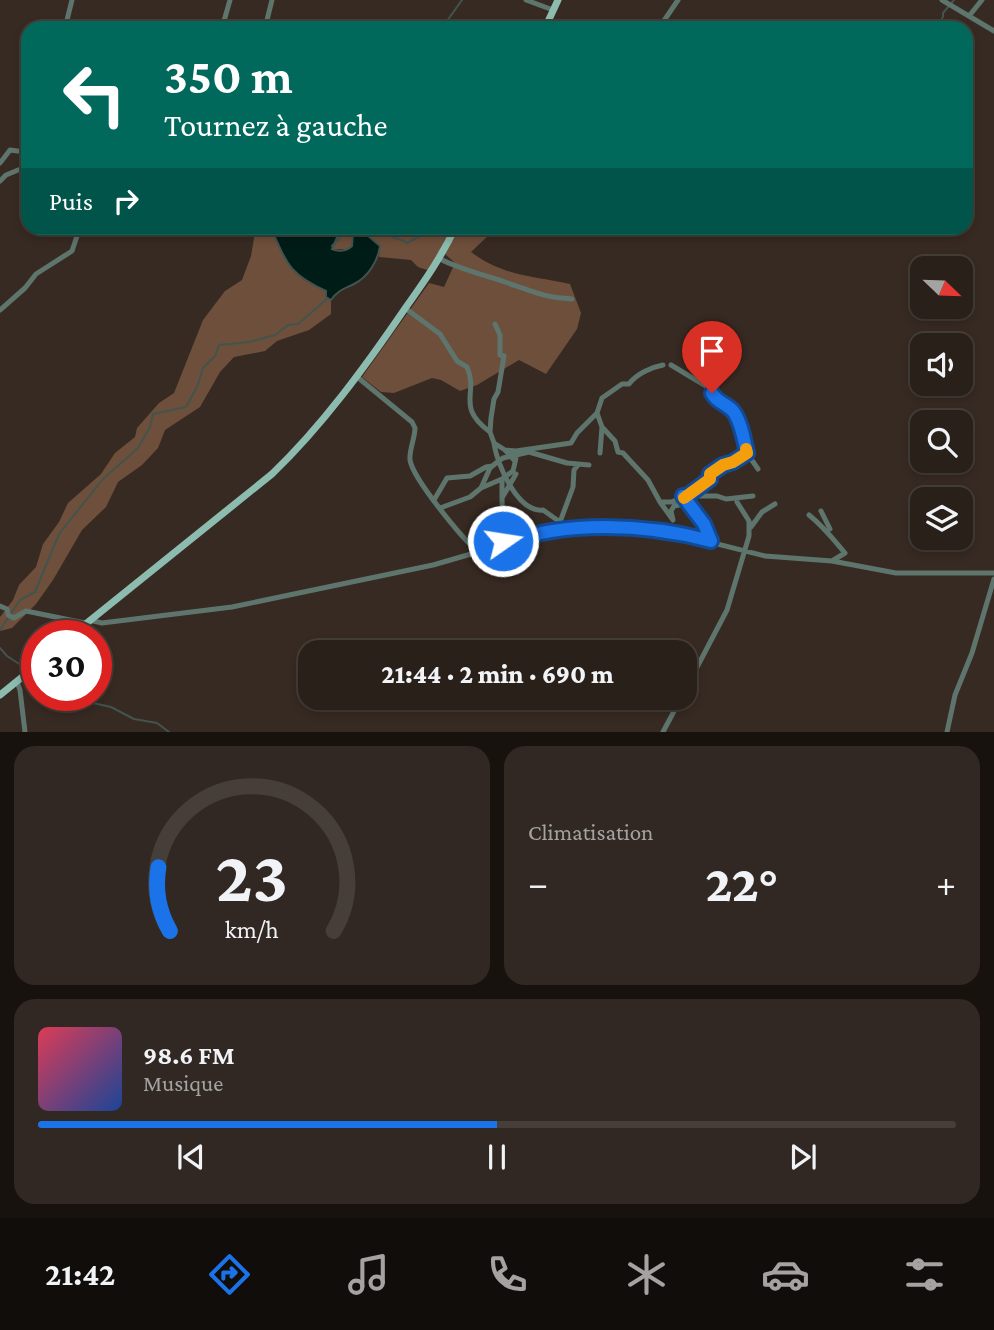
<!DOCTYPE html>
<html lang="fr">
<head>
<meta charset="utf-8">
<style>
	body { margin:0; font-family:"Crimson Pro",serif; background:#312823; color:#f1f3f6; height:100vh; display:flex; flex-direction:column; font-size:26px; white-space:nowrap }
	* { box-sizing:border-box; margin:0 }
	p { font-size:23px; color:#a5a3a2 }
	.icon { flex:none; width:38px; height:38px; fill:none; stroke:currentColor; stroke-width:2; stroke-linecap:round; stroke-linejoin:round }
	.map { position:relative; height:732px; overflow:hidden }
	.details { display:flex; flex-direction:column; gap:14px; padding:14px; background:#17120e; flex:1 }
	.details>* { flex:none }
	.top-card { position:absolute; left:21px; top:21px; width:952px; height:214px; border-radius:21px; box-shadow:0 4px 10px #0003,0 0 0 2px #453e39; background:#00695c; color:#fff; overflow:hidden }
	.needle { width:46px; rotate:113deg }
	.fabs { position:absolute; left:910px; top:256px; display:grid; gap:14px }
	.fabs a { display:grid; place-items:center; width:63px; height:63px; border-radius:14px; background:#29201a; box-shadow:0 4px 10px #0003,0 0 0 2px #453e39; font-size:35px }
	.speed { position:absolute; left:21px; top:620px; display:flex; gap:14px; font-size:35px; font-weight:700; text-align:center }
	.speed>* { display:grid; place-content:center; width:91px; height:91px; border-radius:50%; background:#29201a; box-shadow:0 4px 10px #0003,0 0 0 2px #453e39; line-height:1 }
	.speed .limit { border:10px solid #d22; background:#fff; color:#111 }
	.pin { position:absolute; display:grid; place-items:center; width:60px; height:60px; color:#fff; margin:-72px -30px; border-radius:50% 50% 50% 0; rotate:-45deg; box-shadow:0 0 7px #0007 }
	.pin .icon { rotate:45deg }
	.me { position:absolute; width:77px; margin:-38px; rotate:77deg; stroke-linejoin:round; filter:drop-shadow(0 0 5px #0008) }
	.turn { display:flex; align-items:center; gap:24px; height:147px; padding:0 28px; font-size:32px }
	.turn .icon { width:91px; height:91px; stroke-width:2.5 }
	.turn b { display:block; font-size:49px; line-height:60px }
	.then { display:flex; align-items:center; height:66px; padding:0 28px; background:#0003; gap:14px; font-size:26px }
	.big { font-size:52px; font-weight:800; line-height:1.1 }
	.details .card { flex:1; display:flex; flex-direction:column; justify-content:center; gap:10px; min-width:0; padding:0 24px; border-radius:21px; background:#312823 }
	.details .dial { align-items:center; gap:0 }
	.dial svg { height:182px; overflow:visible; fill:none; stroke:#453e39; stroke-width:7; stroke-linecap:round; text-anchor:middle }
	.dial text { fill:#f1f3f6; stroke:none }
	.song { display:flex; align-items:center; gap:21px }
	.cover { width:84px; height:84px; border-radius:10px; background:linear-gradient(135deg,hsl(350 70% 55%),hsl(220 70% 35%)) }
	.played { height:7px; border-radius:4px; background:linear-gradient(90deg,#1a73e8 50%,#453e39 50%) }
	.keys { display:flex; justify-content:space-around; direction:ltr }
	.heat { display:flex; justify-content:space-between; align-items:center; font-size:38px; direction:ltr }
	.details .tiles { flex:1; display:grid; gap:14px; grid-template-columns:1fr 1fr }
	.card:last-child { grid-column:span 2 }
	.trip { position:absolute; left:298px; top:640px; width:399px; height:70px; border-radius:21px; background:#29201a; box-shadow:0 4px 10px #0003,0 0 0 2px #453e39; font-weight:800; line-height:70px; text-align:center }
	.tabs { display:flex; height:112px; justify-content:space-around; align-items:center; background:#100d0a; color:#a5a3a2 }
	.tabs .icon { width:49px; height:49px }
	.tabs .current { color:#1a73e8 }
	.tabs b { font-size:32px; color:#f1f3f6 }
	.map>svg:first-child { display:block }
</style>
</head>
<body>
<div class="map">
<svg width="994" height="732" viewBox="0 0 994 732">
	<rect width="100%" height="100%" fill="#372a22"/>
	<path fill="#6e4f3b" d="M266,228H271C288,264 287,274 326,291V297L331,300V314L309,330L277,341L265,351L234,357L220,372L200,407L165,430L158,448L142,465L118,482L106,507L82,530L53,580L36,604L12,628L0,631V617L13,600L19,585L36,567L43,544L59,522L68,503L101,474L115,453L135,437L137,428L159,403L174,393L203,320L225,291L242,280L251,256L255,232Z
		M341,228H452L430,271L418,267L411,260L379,257L380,246L367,235L353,233V246L348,249H332Z
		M459,228H491V233L471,252C503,276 533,276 570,284L581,313L577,329L546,374L519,360L477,385L460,391L441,380L432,378L394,393L381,392L362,377L429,283L444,287L455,263L445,254Z"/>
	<path fill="#001c16" stroke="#42544e" stroke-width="2" d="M271,228H341L332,249C338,252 347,251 352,246L353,233L358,231L367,235L380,246C378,261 368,277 354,284C344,289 338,290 331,300L326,297V291C289,274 287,264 271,228Z"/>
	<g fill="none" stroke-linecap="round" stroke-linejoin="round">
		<path stroke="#42544e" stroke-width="2" d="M442,28L462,0
			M935,28L943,17V13L954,0
			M366,228C380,234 393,235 407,243L426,233L450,232
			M332,246L341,237L345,228
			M0,630L20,600L35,592L59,534L103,479L138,448L150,427L153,414L186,407L197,387L203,368L215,356L219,345L249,342L275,335L288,325L298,324L327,299
			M0,648L7,656L27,669
			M30,673L37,680
			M67,695L84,701L111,707L134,719L157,723L169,732"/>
		<path stroke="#5e756e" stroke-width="5" d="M526,0L553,10
			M942,0L994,31
			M969,16L982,0
			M65,28L72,0
			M222,28L230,0
			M265,28L272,0
			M659,28L678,0
			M0,163L10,150L25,152L28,147
			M0,181L6,175L28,166
			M440,259C462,270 485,275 508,283C532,291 545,298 572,299
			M405,308L440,334L457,361L467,367C479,394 455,406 490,432
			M0,310L25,288L36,274L72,251L79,230L84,228
			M495,324L500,335V355L504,356L498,392L494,399L491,418L490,432L494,443L505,450L515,461
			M671,365L706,386L717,401L733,411L739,422L747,453L758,469
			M356,376L412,422L415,428C415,438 409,450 410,460C413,479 462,538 478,552L539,533L566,529L662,530L765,556L832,561L896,573H994
			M602,427L615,441L618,452L623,453L648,480L660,502H671L687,496H717L726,499L753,496
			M494,443C497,465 518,513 543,510L560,522L561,529
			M505,450L516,451L571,443L577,433L597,413
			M600,453L602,427L597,413L602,398L622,384H629C636,374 652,367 663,365
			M502,479V498
			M481,488L490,468L496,463L503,458L529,452L567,463L589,465
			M687,496L710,479L714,471L747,453
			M683,497L704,524L711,541
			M434,500L447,478L470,476L486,467L492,466
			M660,502L673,520L671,511L674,506L679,505L683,497
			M440,508L470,497L481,488L502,479L513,471L516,458
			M821,511L830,529
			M809,515C824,527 834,540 845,553L832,561
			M560,522L573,487L574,470L578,465
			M751,527L762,512L775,504
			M501,546L503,530L502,498L516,474
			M0,606L7,609L8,615L14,618L26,611L85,623
			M89,620L102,623L232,607L433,565L478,552
			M17,682L20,690L25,732
			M684,692L727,610L749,536V521L737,502V498
			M663,732L681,698
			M947,732L955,695L972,653L994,579"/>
		<path stroke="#8cbcaf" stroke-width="7" d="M545,28L558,0
			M72,635L272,474C322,426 365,367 404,310C423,283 441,258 455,228
			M0,695L37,665"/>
	</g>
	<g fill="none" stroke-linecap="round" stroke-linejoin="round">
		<defs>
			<path id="route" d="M503,541L501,546C560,519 648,524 711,541L704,524L683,496L686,497L710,479V474L723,465L733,462L747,453C744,440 741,421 733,411C726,403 717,403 712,393"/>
		</defs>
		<use href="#route" stroke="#114b97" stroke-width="18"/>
		<use href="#route" stroke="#1a73e8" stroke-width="12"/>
		<path stroke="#f59e0b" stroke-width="12" d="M684,498L710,479V474L723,465L733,462L747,453L746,449"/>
	</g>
</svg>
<div class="fabs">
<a><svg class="needle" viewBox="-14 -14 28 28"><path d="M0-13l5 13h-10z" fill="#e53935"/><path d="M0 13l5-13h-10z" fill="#a5a3a2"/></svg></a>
<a><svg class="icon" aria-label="sound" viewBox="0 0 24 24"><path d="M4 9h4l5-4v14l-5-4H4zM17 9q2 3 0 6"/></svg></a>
<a><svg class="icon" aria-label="search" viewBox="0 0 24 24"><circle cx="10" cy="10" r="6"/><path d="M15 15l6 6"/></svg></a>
<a><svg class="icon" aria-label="layers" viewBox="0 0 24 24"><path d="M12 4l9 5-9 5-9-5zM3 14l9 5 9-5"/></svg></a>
</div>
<div class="speed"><div class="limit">30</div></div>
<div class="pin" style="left:712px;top:393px;background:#d93025"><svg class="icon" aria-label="arrive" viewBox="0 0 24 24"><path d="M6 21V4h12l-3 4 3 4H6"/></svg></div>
<svg class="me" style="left:503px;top:541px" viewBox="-20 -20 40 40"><circle r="17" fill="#1a73e8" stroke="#fff" stroke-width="3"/><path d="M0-11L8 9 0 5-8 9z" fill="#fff"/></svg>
<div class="trip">21:44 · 2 min · 690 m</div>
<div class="top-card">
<div class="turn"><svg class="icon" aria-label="left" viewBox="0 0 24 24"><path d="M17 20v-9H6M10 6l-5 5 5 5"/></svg><div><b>350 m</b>Tournez à gauche</div></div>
<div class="then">Puis<svg class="icon" aria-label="right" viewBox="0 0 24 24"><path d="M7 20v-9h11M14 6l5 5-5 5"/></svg></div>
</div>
</div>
<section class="details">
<div class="tiles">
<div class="card dial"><svg viewBox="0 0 100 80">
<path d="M14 69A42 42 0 1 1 86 69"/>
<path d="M14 69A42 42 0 0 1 9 41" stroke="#1a73e8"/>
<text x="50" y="56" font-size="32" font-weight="700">23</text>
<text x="50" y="72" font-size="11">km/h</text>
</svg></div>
<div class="card"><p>Climatisation</p>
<div class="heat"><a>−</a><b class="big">22°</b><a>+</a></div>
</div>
<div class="card">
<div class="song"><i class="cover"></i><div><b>98.6 FM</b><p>Musique</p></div></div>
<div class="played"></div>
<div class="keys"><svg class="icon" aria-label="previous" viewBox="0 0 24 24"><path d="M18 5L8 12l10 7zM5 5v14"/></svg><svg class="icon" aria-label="pause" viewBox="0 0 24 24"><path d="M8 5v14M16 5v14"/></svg><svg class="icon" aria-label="next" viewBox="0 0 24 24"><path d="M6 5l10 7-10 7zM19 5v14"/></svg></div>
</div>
</div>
</section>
<nav class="tabs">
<b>21:42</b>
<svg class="icon current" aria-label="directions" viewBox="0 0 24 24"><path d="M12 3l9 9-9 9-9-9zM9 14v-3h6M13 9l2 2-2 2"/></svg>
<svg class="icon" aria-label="music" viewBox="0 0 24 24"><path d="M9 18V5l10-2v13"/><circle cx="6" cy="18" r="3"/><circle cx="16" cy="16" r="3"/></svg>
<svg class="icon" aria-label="phone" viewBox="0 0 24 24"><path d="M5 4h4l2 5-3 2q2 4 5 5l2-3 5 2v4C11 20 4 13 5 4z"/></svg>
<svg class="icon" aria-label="climate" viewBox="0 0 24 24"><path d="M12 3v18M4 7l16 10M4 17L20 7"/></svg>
<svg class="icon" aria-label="car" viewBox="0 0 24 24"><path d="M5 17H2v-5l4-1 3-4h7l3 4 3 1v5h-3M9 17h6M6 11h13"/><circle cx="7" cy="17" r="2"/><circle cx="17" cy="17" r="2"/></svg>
<svg class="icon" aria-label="filters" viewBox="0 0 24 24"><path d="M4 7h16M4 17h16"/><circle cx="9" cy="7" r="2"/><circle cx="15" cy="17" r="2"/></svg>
</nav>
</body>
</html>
